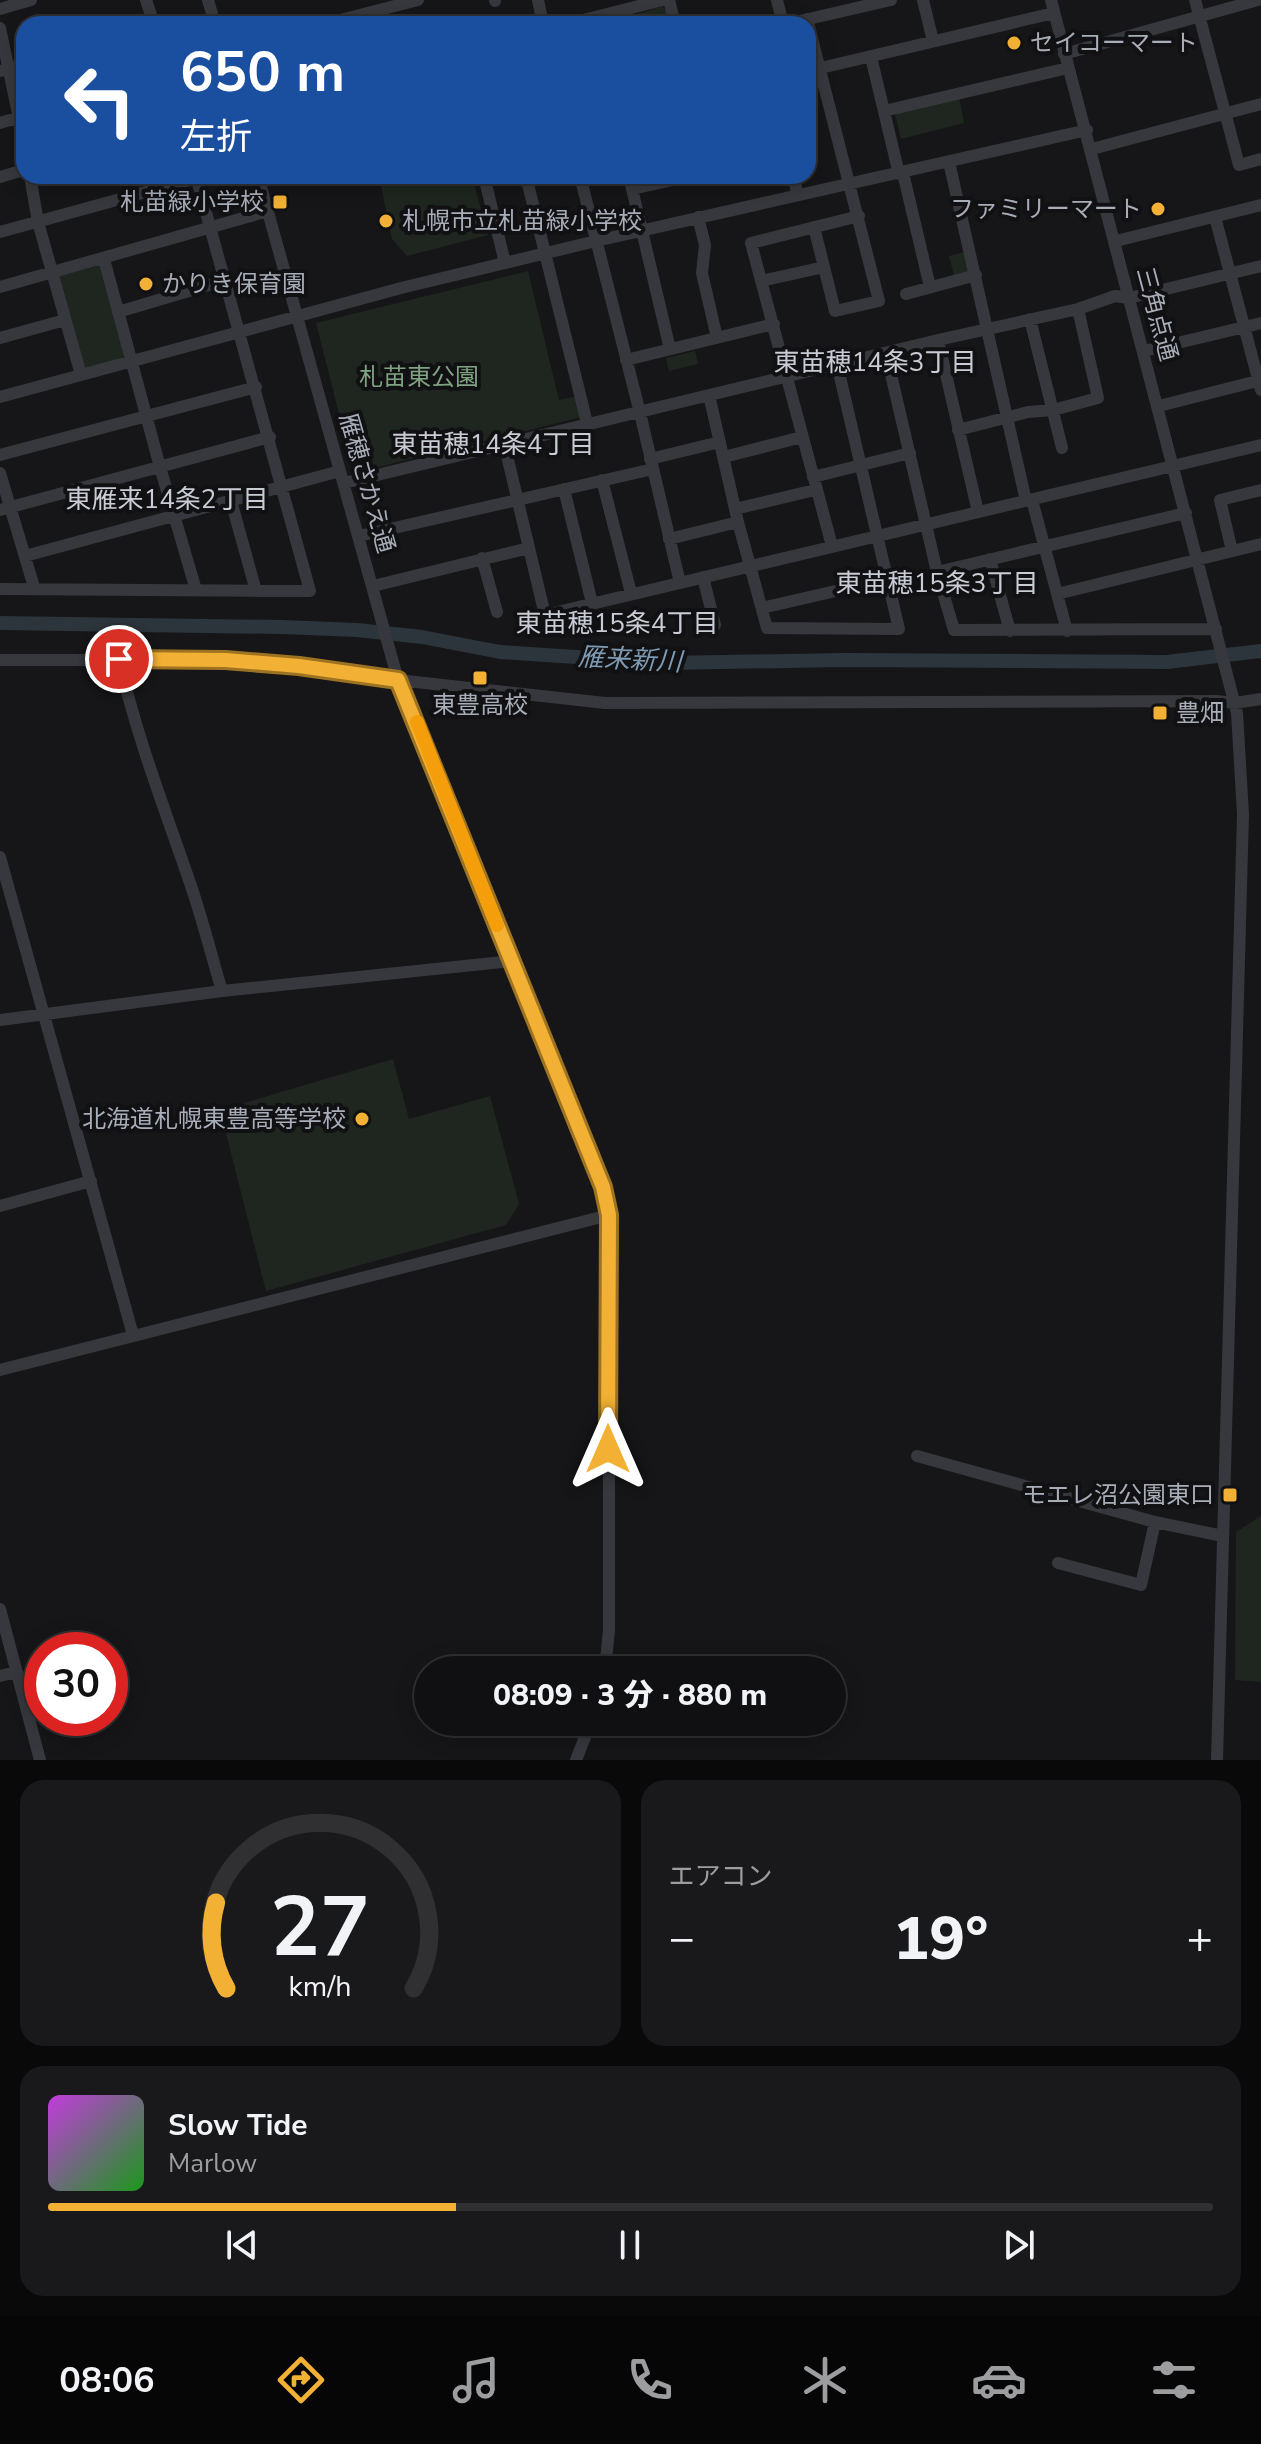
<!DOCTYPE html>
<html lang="ja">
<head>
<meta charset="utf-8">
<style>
	body { margin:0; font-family:"Nunito Sans","Noto Sans JP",sans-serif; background:#19191b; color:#f1f3f6; height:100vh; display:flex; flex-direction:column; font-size:30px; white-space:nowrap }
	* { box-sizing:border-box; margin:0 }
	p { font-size:26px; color:#9c9d9f }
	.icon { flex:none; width:44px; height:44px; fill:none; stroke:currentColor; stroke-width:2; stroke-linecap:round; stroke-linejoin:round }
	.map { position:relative; height:1760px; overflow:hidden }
	.sheet { display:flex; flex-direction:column; gap:20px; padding:20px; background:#09090a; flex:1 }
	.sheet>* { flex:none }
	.hud { position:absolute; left:16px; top:16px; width:800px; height:168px; border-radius:24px; box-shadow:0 4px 20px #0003,0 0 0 2px #303032; background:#1a4fa0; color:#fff; overflow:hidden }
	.speed { position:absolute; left:24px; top:1632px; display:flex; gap:16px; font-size:40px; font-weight:700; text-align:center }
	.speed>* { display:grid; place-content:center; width:104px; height:104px; border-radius:50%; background:#101012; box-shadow:0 4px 20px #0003,0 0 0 2px #303032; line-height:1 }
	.speed .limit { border:12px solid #d22; background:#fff; color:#111 }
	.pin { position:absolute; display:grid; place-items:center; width:68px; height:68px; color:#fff; margin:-34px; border:4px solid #fff; border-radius:50%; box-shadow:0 2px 8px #0007 }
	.me { position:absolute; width:88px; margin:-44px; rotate:0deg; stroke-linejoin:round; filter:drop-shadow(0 0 6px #0008) }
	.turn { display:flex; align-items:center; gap:28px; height:168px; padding:0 32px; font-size:36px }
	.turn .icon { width:104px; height:104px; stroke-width:2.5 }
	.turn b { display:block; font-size:56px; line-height:68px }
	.big { font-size:60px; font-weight:800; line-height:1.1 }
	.sheet .card { flex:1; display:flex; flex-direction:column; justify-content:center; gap:12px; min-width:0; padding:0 28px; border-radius:24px; background:#19191b }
	.sheet .dial { align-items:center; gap:0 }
	.dial svg { height:208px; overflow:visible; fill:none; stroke:#303032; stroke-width:7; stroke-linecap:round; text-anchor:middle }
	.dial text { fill:#f1f3f6; stroke:none }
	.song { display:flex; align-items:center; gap:24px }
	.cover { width:96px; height:96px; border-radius:12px; background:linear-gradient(135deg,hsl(290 70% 55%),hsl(120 70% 35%)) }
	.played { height:8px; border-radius:4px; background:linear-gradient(90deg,#f2b134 35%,#303032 35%) }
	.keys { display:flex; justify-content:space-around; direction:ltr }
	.heat { display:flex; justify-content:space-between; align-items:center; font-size:44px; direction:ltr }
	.sheet .tiles { flex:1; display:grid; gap:20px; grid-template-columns:1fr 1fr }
	.card:last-child { grid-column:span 2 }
	.trip { position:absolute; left:414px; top:1656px; width:432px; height:80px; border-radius:40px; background:#101012; box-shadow:0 4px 20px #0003,0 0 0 2px #303032; font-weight:800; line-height:80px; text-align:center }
	.dock { display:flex; height:128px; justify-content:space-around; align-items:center; background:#060607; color:#9c9d9f }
	.dock .icon { width:56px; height:56px }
	.dock .current { color:#f2b134 }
	.dock b { font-size:36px; color:#f1f3f6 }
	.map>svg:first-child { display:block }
</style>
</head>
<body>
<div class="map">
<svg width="1261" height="1760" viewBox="0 0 1261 1760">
	<rect width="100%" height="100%" fill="#161618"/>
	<path fill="#1e261f" d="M662,7L667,10L671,24H618L617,19Z
		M959,97L964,123L901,139L895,113Z
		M379,176H472L488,235L407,256L392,239Z
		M965,252L971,271L954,275L949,256Z
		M101,265L126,357L84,370L58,276Z
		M528,271L559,400L577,396L582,417L354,473L316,323Z
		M695,351L698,364L669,371L666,358Z
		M393,1059L409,1119L490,1096L519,1204L506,1225L266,1291L220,1110Z
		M1261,1516V1682L1235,1680L1236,1532Z"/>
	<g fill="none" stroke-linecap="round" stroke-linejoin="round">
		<path stroke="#2c353c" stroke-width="14" d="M0,623L282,627L357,630L422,637L500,652L666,663L844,660L1167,662L1261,651"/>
		<path stroke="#37383d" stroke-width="12" d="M146,0L154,24
			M208,0L215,24
			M495,0V1
			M538,0L543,24
			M669,0L675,24
			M777,0L783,24
			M923,0L933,41
			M1051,0L1237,713L1243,814L1217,1760
			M1195,0L1239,165L1261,159
			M0,9L31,0
			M807,19L879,301L835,311L814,227
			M325,24L418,0
			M567,24L663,0
			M787,24L891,0
			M0,28L24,142
			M1064,54L1258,0
			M871,57L899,174
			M0,71L24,64
			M808,71L1054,13
			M884,111L1068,68
			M0,123L24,116
			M1092,149L1261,104
			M949,162L1026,501
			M903,173L930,287
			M30,176L38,222L81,375L401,288L596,241L1087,130
			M258,176L398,680L603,1187L609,1215V1630L605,1670
			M484,176L505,263
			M526,176L587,423
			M580,176L640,413L680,583
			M629,176L670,349
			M794,176L797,194
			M0,177L24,170
			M632,189L691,176
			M698,217L705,245L702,273L717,338
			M1215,217L1261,390
			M0,232L197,178
			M1116,241L1261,205
			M104,259L160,467L196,590
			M761,281L824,267
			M0,287L268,211
			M906,294L976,275
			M118,312L226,280
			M1030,319L1062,448
			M0,338L65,320
			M938,340L978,512
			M1144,351L1261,323
			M886,353L937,572L954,630L1216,629
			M626,360L774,324
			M709,395L738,522L767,628L899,629L837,364
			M0,397L81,375
			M1159,406L1261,380
			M958,430L1028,412L1053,410L1098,398L1078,309
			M504,443L545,615L1261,445
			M0,455L256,387
			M724,457L802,437
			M650,459L720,442
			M0,473L34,587
			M813,477L910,453
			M602,480L631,593
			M344,483L938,340L1078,309L1115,296L1129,298L1261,266
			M564,489L592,603
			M1032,500L1067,631
			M231,501L256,591
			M735,509L815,490
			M0,510L270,437
			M359,536L653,469
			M669,539L738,522
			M832,546L751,243L859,216
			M1232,551L1220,500L1261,490
			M25,556L340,471
			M482,558L497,612
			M990,559L1010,631
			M937,572L1186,513
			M703,577L715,625
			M373,586L529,548
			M0,589L310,591L196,176
			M1057,594L1261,544
			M762,608L888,579
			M119,659C136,735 164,807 189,880C202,917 211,954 222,991
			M0,660H225L299,666L398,680L605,703L1216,701L1235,703L1261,699
			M0,857L133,1335
			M0,1020L222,991L512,961
			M0,1206L91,1181
			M0,1370L609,1215
			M917,1456L1155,1522L1223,1536
			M1058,1563L1141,1585L1155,1522
			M0,1609L40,1760
			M0,1676L17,1672
			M576,1760L591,1722"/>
	</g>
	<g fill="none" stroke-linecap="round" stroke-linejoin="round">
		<defs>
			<path id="route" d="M119,659L225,660L299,666L398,680L603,1187L609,1215L608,1449"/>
		</defs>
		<use href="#route" stroke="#9d7322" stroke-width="20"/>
		<use href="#route" stroke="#f2b134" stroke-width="14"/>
		<path stroke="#f59e0b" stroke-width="14" d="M417,722L497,925"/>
	</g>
	<g fill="#f2b134" stroke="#111113" stroke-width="3">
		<circle cx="1014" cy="43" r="8"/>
		<rect x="272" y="194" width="16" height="16" rx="4"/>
		<circle cx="1158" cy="209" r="8"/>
		<circle cx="386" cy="221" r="8"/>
		<circle cx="146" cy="284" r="8"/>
		<rect x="472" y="670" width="16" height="16" rx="4"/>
		<rect x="1152" y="705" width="16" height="16" rx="4"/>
		<circle cx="362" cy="1119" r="8"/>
		<rect x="1222" y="1487" width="16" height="16" rx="4"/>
	</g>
	<g text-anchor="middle" stroke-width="8" stroke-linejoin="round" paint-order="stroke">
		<g font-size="24" fill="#a8adb8" stroke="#111113" text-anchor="start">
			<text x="1030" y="51">セイコーマート</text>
			<text x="264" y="210" text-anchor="end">札苗緑小学校</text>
			<text x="1142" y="217" text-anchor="end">ファミリーマート</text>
			<text x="402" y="229">札幌市立札苗緑小学校</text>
			<text x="162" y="292">かりき保育園</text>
			<text x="480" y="713" text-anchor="middle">東豊高校</text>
			<text x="1176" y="721">豊畑</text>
			<text x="346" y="1127" text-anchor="end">北海道札幌東豊高等学校</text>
			<text x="1214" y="1503" text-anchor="end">モエレ沼公園東口</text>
		</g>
		<g font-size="24" fill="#a8adb8" stroke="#111113">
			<text transform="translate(1157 314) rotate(75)" y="8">三角点通</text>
			<text transform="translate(367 483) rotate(74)" y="8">雁穂さかえ通</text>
		</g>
		<g font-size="24" fill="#7fa381" stroke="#111113">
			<text x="419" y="385">札苗東公園</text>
		</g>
		<g font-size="26" fill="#c9ccd4" stroke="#111113">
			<text x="875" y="371">東苗穂14条3丁目</text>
			<text x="493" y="453">東苗穂14条4丁目</text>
			<text x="167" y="508">東雁来14条2丁目</text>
			<text x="937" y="592">東苗穂15条3丁目</text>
			<text x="617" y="632">東苗穂15条4丁目</text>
		</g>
		<g font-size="26" font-style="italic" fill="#7f9bb3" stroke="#111113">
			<text transform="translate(630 659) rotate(3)" y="9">雁来新川</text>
		</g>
	</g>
</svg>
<div class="speed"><div class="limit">30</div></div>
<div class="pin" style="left:119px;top:659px;background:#d93025"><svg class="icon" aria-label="arrive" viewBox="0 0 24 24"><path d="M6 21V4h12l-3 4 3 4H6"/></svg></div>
<svg class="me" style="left:608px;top:1449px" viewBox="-20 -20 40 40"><path d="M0-17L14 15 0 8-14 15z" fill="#f2b134" stroke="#fff" stroke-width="4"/></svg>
<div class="trip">08:09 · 3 分 · 880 m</div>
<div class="hud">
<div class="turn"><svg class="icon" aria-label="left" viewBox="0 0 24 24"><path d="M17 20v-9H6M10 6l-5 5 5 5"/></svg><div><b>650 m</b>左折</div></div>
</div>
</div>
<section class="sheet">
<div class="tiles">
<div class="card dial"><svg viewBox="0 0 100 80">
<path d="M14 69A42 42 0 1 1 86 69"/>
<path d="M14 69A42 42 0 0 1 10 36" stroke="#f2b134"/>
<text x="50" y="56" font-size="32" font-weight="700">27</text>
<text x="50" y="72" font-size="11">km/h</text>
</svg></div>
<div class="card"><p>エアコン</p>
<div class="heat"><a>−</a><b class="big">19°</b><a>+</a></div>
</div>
<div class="card">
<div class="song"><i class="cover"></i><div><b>Slow Tide</b><p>Marlow</p></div></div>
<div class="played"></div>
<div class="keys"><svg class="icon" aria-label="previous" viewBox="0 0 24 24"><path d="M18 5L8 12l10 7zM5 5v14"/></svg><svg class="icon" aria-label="pause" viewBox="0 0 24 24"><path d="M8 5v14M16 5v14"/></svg><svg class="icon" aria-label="next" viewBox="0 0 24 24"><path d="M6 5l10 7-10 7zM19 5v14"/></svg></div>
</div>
</div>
</section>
<nav class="dock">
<b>08:06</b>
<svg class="icon current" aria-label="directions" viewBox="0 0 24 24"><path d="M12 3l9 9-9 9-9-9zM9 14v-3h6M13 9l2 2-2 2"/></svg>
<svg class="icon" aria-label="music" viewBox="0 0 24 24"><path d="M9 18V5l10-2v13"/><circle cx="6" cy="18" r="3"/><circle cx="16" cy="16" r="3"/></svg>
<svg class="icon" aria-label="phone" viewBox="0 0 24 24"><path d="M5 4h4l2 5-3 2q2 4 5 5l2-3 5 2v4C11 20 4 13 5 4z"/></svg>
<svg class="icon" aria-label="climate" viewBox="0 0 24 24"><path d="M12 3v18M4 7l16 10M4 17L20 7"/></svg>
<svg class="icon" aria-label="car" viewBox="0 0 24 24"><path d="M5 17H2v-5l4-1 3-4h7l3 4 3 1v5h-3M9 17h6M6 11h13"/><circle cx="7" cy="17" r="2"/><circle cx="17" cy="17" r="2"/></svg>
<svg class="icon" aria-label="filters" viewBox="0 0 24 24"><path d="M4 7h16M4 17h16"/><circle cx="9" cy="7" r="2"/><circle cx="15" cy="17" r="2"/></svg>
</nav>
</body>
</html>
